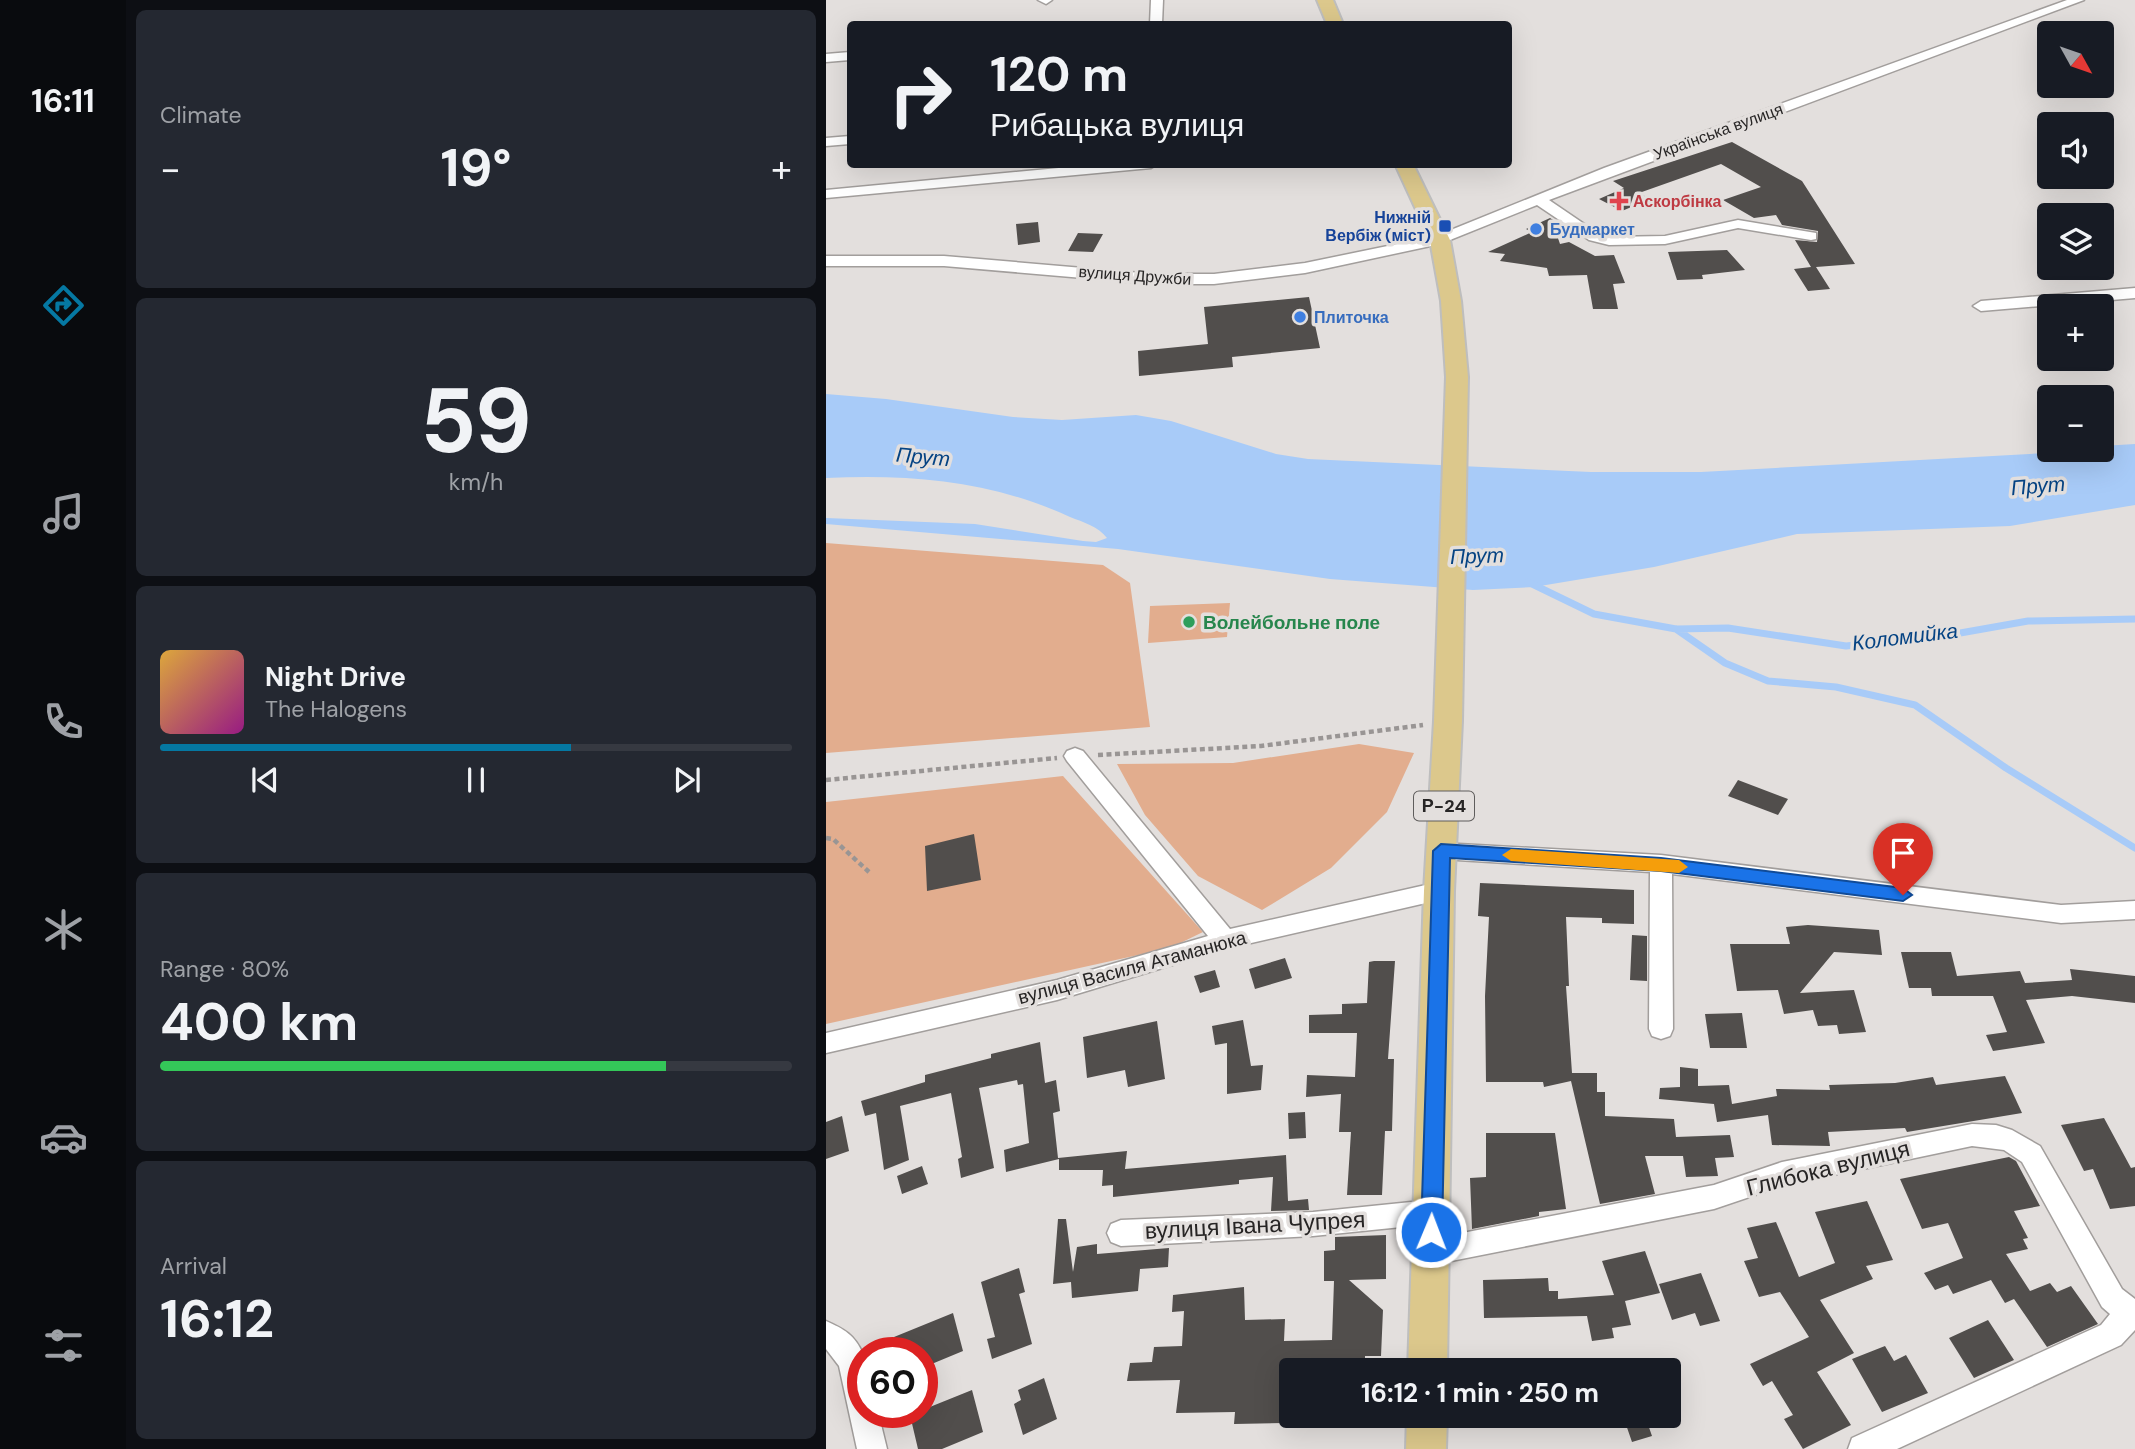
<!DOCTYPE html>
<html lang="en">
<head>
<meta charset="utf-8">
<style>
	body { margin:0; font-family:"DM Sans",sans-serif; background:#242831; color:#f1f3f6; height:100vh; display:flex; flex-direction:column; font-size:26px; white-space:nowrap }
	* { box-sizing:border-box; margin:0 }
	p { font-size:23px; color:#9ea1a6 }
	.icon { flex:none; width:38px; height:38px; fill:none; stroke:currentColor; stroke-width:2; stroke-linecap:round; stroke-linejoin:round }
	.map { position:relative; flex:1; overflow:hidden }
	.sheet { display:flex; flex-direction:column; gap:10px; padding:10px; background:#0d0f14; width:700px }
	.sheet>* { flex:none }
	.banner { position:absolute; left:21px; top:21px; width:665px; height:147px; border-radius:7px; box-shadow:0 7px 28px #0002; background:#171b24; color:#f1f3f6; overflow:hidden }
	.needle { width:46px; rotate:130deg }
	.tools { position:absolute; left:1211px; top:21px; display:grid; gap:14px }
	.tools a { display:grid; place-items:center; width:77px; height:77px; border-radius:7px; background:#171b24; box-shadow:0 7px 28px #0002; font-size:35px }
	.speed { position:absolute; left:21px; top:1337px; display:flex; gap:14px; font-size:35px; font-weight:700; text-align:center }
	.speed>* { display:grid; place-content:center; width:91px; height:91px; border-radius:50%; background:#171b24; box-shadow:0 7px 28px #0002; line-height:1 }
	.speed .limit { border:10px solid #d22; background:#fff; color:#111 }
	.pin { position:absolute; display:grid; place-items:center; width:60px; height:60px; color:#fff; margin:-72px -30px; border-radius:50% 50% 50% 0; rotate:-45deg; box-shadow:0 0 7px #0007 }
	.pin .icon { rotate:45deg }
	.me { position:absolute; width:77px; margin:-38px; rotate:1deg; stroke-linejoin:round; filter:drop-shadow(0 0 5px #0008) }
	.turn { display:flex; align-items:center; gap:24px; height:147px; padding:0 28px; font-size:32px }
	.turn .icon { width:91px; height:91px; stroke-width:2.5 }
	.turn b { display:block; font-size:49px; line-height:60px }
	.big { font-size:52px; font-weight:700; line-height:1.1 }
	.sheet .tile { flex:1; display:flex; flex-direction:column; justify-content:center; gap:10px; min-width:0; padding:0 24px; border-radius:10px; background:#242831 }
	.sheet .dial { align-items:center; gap:0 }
	.dial b { font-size:91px; line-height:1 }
	.song { display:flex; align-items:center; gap:21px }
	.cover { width:84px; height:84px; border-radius:10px; background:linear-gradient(135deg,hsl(40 70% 55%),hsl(310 70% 35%)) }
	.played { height:7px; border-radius:4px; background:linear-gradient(90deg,#0578a2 65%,#363941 65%) }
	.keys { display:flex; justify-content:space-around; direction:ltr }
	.heat { display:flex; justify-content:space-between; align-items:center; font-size:38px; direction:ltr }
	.charge { height:10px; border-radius:5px; background:linear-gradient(90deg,#34c759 80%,#363941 0) }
	.trip { position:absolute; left:453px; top:1358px; width:402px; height:70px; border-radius:7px; background:#171b24; box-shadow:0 7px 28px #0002; font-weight:700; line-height:70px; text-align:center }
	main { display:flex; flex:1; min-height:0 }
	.tab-bar { display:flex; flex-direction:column; width:126px; justify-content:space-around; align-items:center; background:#090b0e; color:#9ea1a6 }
	.tab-bar .icon { width:49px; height:49px }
	.tab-bar .on { color:#0578a2 }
	.tab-bar b { font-size:32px; color:#f1f3f6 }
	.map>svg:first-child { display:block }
</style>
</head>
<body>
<main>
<nav class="tab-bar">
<b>16:11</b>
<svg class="icon on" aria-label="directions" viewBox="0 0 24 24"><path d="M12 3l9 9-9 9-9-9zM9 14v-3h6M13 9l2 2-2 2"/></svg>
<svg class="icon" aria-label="music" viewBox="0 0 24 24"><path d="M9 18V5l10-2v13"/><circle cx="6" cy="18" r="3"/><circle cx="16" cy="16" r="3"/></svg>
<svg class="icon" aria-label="phone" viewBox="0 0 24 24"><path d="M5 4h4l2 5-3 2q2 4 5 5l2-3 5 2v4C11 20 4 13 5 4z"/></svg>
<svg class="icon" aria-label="climate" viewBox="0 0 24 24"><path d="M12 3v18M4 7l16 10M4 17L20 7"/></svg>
<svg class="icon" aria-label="car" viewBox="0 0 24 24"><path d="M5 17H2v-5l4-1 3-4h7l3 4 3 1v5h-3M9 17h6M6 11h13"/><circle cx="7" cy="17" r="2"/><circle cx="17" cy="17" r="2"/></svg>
<svg class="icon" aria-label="filters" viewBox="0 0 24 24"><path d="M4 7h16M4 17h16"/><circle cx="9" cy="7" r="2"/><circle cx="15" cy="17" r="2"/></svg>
</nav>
<section class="sheet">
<div class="tile"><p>Climate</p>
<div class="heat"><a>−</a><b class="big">19°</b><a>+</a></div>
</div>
<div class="tile dial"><b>59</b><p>km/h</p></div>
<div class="tile">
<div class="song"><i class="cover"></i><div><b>Night Drive</b><p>The Halogens</p></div></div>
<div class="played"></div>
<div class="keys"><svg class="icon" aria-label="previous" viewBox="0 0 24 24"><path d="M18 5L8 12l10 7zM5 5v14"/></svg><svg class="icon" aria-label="pause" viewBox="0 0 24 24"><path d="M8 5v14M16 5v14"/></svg><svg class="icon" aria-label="next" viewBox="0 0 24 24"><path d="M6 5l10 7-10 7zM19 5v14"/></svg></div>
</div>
<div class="tile"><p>Range · 80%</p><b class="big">400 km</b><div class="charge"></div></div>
<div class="tile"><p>Arrival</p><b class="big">16:12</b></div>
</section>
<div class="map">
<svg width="1309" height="1449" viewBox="0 0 1309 1449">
	<rect width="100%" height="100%" fill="#e3dfdd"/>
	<path fill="#e2ad8e" d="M0,543L277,565L304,583L324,727L0,753Z
		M404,603L401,637L322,643L324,606Z
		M533,744L588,753L561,812L505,868L436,910L372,876L319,815L291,764L407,763Z
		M237,776L377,932L344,948L0,1024V802Z"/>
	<path fill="#a8cbf8" d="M0,394L60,399L187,417L236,420L310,415L345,421L450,454L482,459L765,472H875L1276,450V446L1309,444V505L1184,526L971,534L828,567L708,587L647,590L504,579L292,549L0,524V518L149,524L257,541L270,542L281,538C273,527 257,522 244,517C166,481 86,474 0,478Z"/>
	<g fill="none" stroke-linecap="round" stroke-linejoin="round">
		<path stroke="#a8cbf8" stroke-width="7" d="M702,582L768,614L850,629L899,663L942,681L1010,687L1089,705L1180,768L1309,848
			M851,629L902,628L1020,646L1123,635L1202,621L1309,619"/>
	</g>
	<path fill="#514e4c" d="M906,142L976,181L1029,264L990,267L1004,289L982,291L968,269L985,267L969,240L991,242L992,231L956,225L950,215L928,218L897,200L935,187L895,164L813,193L824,199L796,211L773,199L798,188L787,181Z
		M724,218L746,232L732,238L734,244L743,242L769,256L788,255L799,283L787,284L792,309H767L761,275L723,276L721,268L674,261L679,254L662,252L706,232L700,229Z
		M212,222L214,242L192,245L190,224Z
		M252,233L277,234L267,252L242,251Z
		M901,250L919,270L876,275L877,279L851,280L842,252Z
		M483,297L494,348L406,357L407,367L313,376L312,351L382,344L378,307Z
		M912,780L962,799L952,815L902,796Z
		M148,834L155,880L101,891L99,846Z
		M654,883L808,890V924L776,923V918L740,917L743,986H740L746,1073H771V1092H779V1116L848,1119L850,1137L904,1135L908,1157L889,1158L892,1176L860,1177L857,1156H819L829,1194L774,1204L745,1081L718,1087L717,1082H660L659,996L663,917L652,916Z
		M982,925L1053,930L1056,955L1008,952L974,993L1028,990L1040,1032L1013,1034L1011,1025L992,1026L987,1010L958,1014L952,990L911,991L904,944H964L960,927Z
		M806,935L821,936V981L804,980Z
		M1075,952H1125L1131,976L1194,971L1199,983L1246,980L1244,969L1309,976V1003L1246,996L1200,1000L1219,1043L1167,1051L1160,1035L1181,1032L1167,996H1106L1105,988H1083Z
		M459,958L466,978L429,989L423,969Z
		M548,961H569L562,1059H568L566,1131H559L556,1195H521L525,1132H513L515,1094L480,1097L481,1075L529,1077L531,1033H483V1015L516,1014V1004L541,1003L543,962Z
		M389,970L394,987L374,993L368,976Z
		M916,1013L921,1048H884L879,1014Z
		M417,1020L425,1066L437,1065L435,1090L401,1094V1043L389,1045L386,1026Z
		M331,1021L339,1079L302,1087L299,1070L261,1078L257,1037Z
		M214,1042L219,1083L230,1080L234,1111L227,1113L232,1158L301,1151L299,1169L460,1155L462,1201L482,1199L483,1210L445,1211L447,1177L413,1180V1184L287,1197V1185L276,1186L277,1170H233V1159L180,1172L178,1150L203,1143L197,1084L192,1085L191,1080L153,1088L168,1168L135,1178L132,1159L136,1157L125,1093L74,1106L83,1160L58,1170L50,1113L39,1116L35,1101L99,1082V1075L165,1058V1054Z
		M854,1067L872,1069V1086L903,1085L906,1104L951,1096L950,1089L1004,1090L1003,1085L1069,1083L1107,1077L1110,1085L1179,1076L1196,1113L1081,1132L1079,1128L1002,1132L1004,1146L946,1145L942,1115L891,1122L888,1104L833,1099L834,1088L854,1087Z
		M479,1112L480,1138L463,1139L462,1113Z
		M16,1116L23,1151L0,1159V1122Z
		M1278,1118L1305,1168L1309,1167V1206L1284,1209L1267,1169L1258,1171L1235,1125Z
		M660,1133H729L740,1209L713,1212V1216L646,1229L644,1178L660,1177Z
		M1183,1157L1190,1161L1214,1206L1188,1211L1202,1238L1197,1239L1202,1249L1180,1254L1204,1291L1224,1283L1231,1292L1245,1286L1272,1324L1221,1347L1188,1299L1179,1303L1165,1280L1127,1294L1122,1285L1109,1290L1098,1273L1137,1258L1122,1223L1096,1229L1074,1179Z
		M96,1166L102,1184L76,1194L71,1176Z
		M1041,1201L1067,1260L1040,1266L1047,1279L994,1300L1028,1353L991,1372L1025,1425L977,1449L958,1419L967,1415L946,1381L937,1386L924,1364L983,1337L954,1292L933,1297L918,1261L932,1258L921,1228L950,1222L973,1277L1009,1263L989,1212Z
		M232,1219H240L247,1272L251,1247L271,1244V1254L343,1248L342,1267L314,1269L312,1291L246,1298L245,1282L227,1284Z
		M560,1235V1279L523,1280L557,1310L555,1356H539V1370H466V1408L458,1409L457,1423L408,1424L409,1412L350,1413L354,1380L301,1381L304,1363L326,1362L328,1347L356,1346L358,1311L346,1312L347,1295L418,1287L419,1320L459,1319L458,1341L506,1340L508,1281H498V1251L509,1250V1237Z
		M819,1251L834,1293L799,1301L805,1325L786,1328L788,1338L766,1341L761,1316L658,1318L657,1280L722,1278L723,1291H732V1299L788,1295L776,1261Z
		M193,1268L199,1292L193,1294L206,1344L166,1359L161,1339L169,1337L155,1282Z
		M875,1273L894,1321L874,1326L869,1313L846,1320L833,1284Z
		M127,1313L137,1351L96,1368V1353H72L68,1337Z
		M1162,1320L1188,1360L1148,1378L1123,1338Z
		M1059,1346L1068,1361L1080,1355L1102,1393L1056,1412L1026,1359Z
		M218,1378L231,1419L197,1435L188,1404L195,1400L192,1390Z
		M146,1390L157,1432L116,1449H92L84,1415Z
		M797,1416H819L826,1436L806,1442Z"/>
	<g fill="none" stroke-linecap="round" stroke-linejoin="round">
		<defs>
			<path id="minor" d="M212,0H226L220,4Z
				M325,0H337L336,24H324Z
				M1241,0H1258L723,200L773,234L783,237L839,236L912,220L990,233V239L985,240L912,228L839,244L783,245L763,240L711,205L614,244L479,273L388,284H327L118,266H0V256H118L327,274H388L479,263L610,236L778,168Z
				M24,52V60L0,62V54Z
				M24,136V144L0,146V138Z
				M275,164H332L325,168L0,198V190Z
				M1309,288V298L1155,311L1147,306L1155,301Z
				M249,748L257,751L404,929L613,882L621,885L625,891L621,897L613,900L399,949L231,1000L0,1053V1033L231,980L382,936L241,761L238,756L241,751Z
				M615,843L835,855L1235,905L1309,901V919L1235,923L846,874L847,1029L844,1036L835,1039L826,1036L823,1029L824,872L615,859L607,857L604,851L607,845Z
				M1146,1124L1170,1125L1186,1130L1214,1146L1296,1289L1309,1299V1330L1295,1345L1071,1449H1022L1026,1438L1275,1325L1284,1314L1276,1307L1196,1162L1178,1150L1146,1146L956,1186L888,1209L605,1265L595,1261L591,1252L595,1243L605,1239L888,1185L956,1162Z
				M605,1200L615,1203L619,1212L615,1221L605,1224L487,1236L295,1246L285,1242L281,1233L285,1224L295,1220L487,1212Z
				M0,1321C18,1329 29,1335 37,1354V1412H52L61,1449H31L13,1366L0,1349Z"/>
			<path id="major" d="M491,0H507L517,24H501Z
				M569,164H587L624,240L635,301L642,377L636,721L628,891L621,1370H582L598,891L608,721L620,377L615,301L604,240Z
				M581,1416H621L620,1449H580Z"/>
		</defs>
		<use href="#minor" stroke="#a29e9c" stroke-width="3"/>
		<use href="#major" stroke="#bebebe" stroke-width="4"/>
		<path stroke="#999594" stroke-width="4.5" stroke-dasharray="5 3.5" stroke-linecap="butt" d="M272,755L435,746L597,725
			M0,780L231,758
			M0,838L7,839L43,872"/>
		<use href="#minor" fill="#fff" fill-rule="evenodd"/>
		<use href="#major" fill="#dcc88c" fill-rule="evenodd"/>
	</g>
	<path fill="#1a73e8" stroke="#114b97" stroke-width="2" d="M615,844L835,858L1077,888L1086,895L1077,901L835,871L624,858L616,1232L613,1239L605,1242L598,1239L595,1232L607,851Z"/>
	<path fill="#f59e0b" d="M685,849L853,860L862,867L853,873L685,861L676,855Z"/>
	<path fill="#e0444e" stroke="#e3dfdd" stroke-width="2.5" d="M789.5 190.5h7v7h7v7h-7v7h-7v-7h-7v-7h7z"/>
	<rect fill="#1a4fb4" stroke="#e3dfdd" stroke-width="2.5" x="612" y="219" width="14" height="14" rx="3.5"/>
	<g fill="#3f7fe0" stroke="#e3dfdd" stroke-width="2.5">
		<circle cx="710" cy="229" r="7"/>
		<circle cx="474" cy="317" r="7"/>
	</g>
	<circle fill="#2e9e5b" stroke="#e3dfdd" stroke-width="2.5" cx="363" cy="622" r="7"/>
	<g text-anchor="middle" stroke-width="7" stroke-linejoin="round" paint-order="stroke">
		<g font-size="16" fill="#272525" stroke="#e3dfdd">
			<text transform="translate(892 131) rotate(-20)" y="6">Українська вулиця</text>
			<text transform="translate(309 275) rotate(4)" y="6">вулиця Дружби</text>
		</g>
		<g font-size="16" font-weight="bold" fill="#be3a42" stroke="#e3dfdd" text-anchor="start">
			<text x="807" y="207">Аскорбінка</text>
		</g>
		<g font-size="16" font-weight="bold" fill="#164399" stroke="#e3dfdd" text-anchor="end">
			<text x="605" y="223">Нижній<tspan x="605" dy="18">Вербіж (міст)</tspan></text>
		</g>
		<g font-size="16" font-weight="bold" fill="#366cbe" stroke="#e3dfdd" text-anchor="start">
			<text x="724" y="235">Будмаркет</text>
			<text x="488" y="323">Плиточка</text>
		</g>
		<rect fill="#e3dfdd" stroke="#5f5d5c" stroke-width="2" x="588" y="791.5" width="60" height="29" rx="5"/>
		<g font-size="18" font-weight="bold" fill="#272525">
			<text x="618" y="812">Р-24</text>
		</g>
		<g font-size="19" font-weight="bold" fill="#27864d" stroke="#e3dfdd" text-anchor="start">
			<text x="377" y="629">Волейбольне поле</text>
		</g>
		<g font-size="19" fill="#272525" stroke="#e3dfdd">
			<text transform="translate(306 967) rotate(-15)" y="7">вулиця Василя Атаманюка</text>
		</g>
		<g font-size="21" font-style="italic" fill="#054383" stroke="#e3dfdd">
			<text transform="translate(97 457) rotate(5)" y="7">Прут</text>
			<text transform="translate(1212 486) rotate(-5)" y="7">Прут</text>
			<text transform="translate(651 556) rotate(-2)" y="7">Прут</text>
			<text transform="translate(1079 637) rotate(-7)" y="7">Коломийка</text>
		</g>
		<g font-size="23" fill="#272525" stroke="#e3dfdd">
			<text transform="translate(1002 1168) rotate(-14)" y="8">Глибока вулиця</text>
			<text transform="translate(429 1225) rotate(-3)" y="8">вулиця Івана Чупрея</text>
		</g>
	</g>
</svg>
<div class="tools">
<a><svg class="needle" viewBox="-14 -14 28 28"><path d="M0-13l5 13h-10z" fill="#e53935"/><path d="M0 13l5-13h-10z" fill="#9ea1a6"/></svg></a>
<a><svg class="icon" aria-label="sound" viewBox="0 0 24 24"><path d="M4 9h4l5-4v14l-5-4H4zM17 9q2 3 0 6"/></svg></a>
<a><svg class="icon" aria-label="layers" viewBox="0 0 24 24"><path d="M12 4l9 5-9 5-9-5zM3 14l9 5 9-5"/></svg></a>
<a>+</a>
<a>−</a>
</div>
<div class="speed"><div class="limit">60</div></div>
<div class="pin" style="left:1077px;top:895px;background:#d93025"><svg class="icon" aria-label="arrive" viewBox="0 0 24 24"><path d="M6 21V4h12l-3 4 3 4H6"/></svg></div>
<svg class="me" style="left:605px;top:1232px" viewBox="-20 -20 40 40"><circle r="17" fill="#1a73e8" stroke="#fff" stroke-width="3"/><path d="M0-11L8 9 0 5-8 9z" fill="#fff"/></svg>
<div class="trip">16:12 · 1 min · 250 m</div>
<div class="banner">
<div class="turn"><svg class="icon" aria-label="right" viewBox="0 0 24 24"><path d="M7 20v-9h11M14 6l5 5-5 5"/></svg><div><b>120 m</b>Рибацька вулиця</div></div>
</div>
</div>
</main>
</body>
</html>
